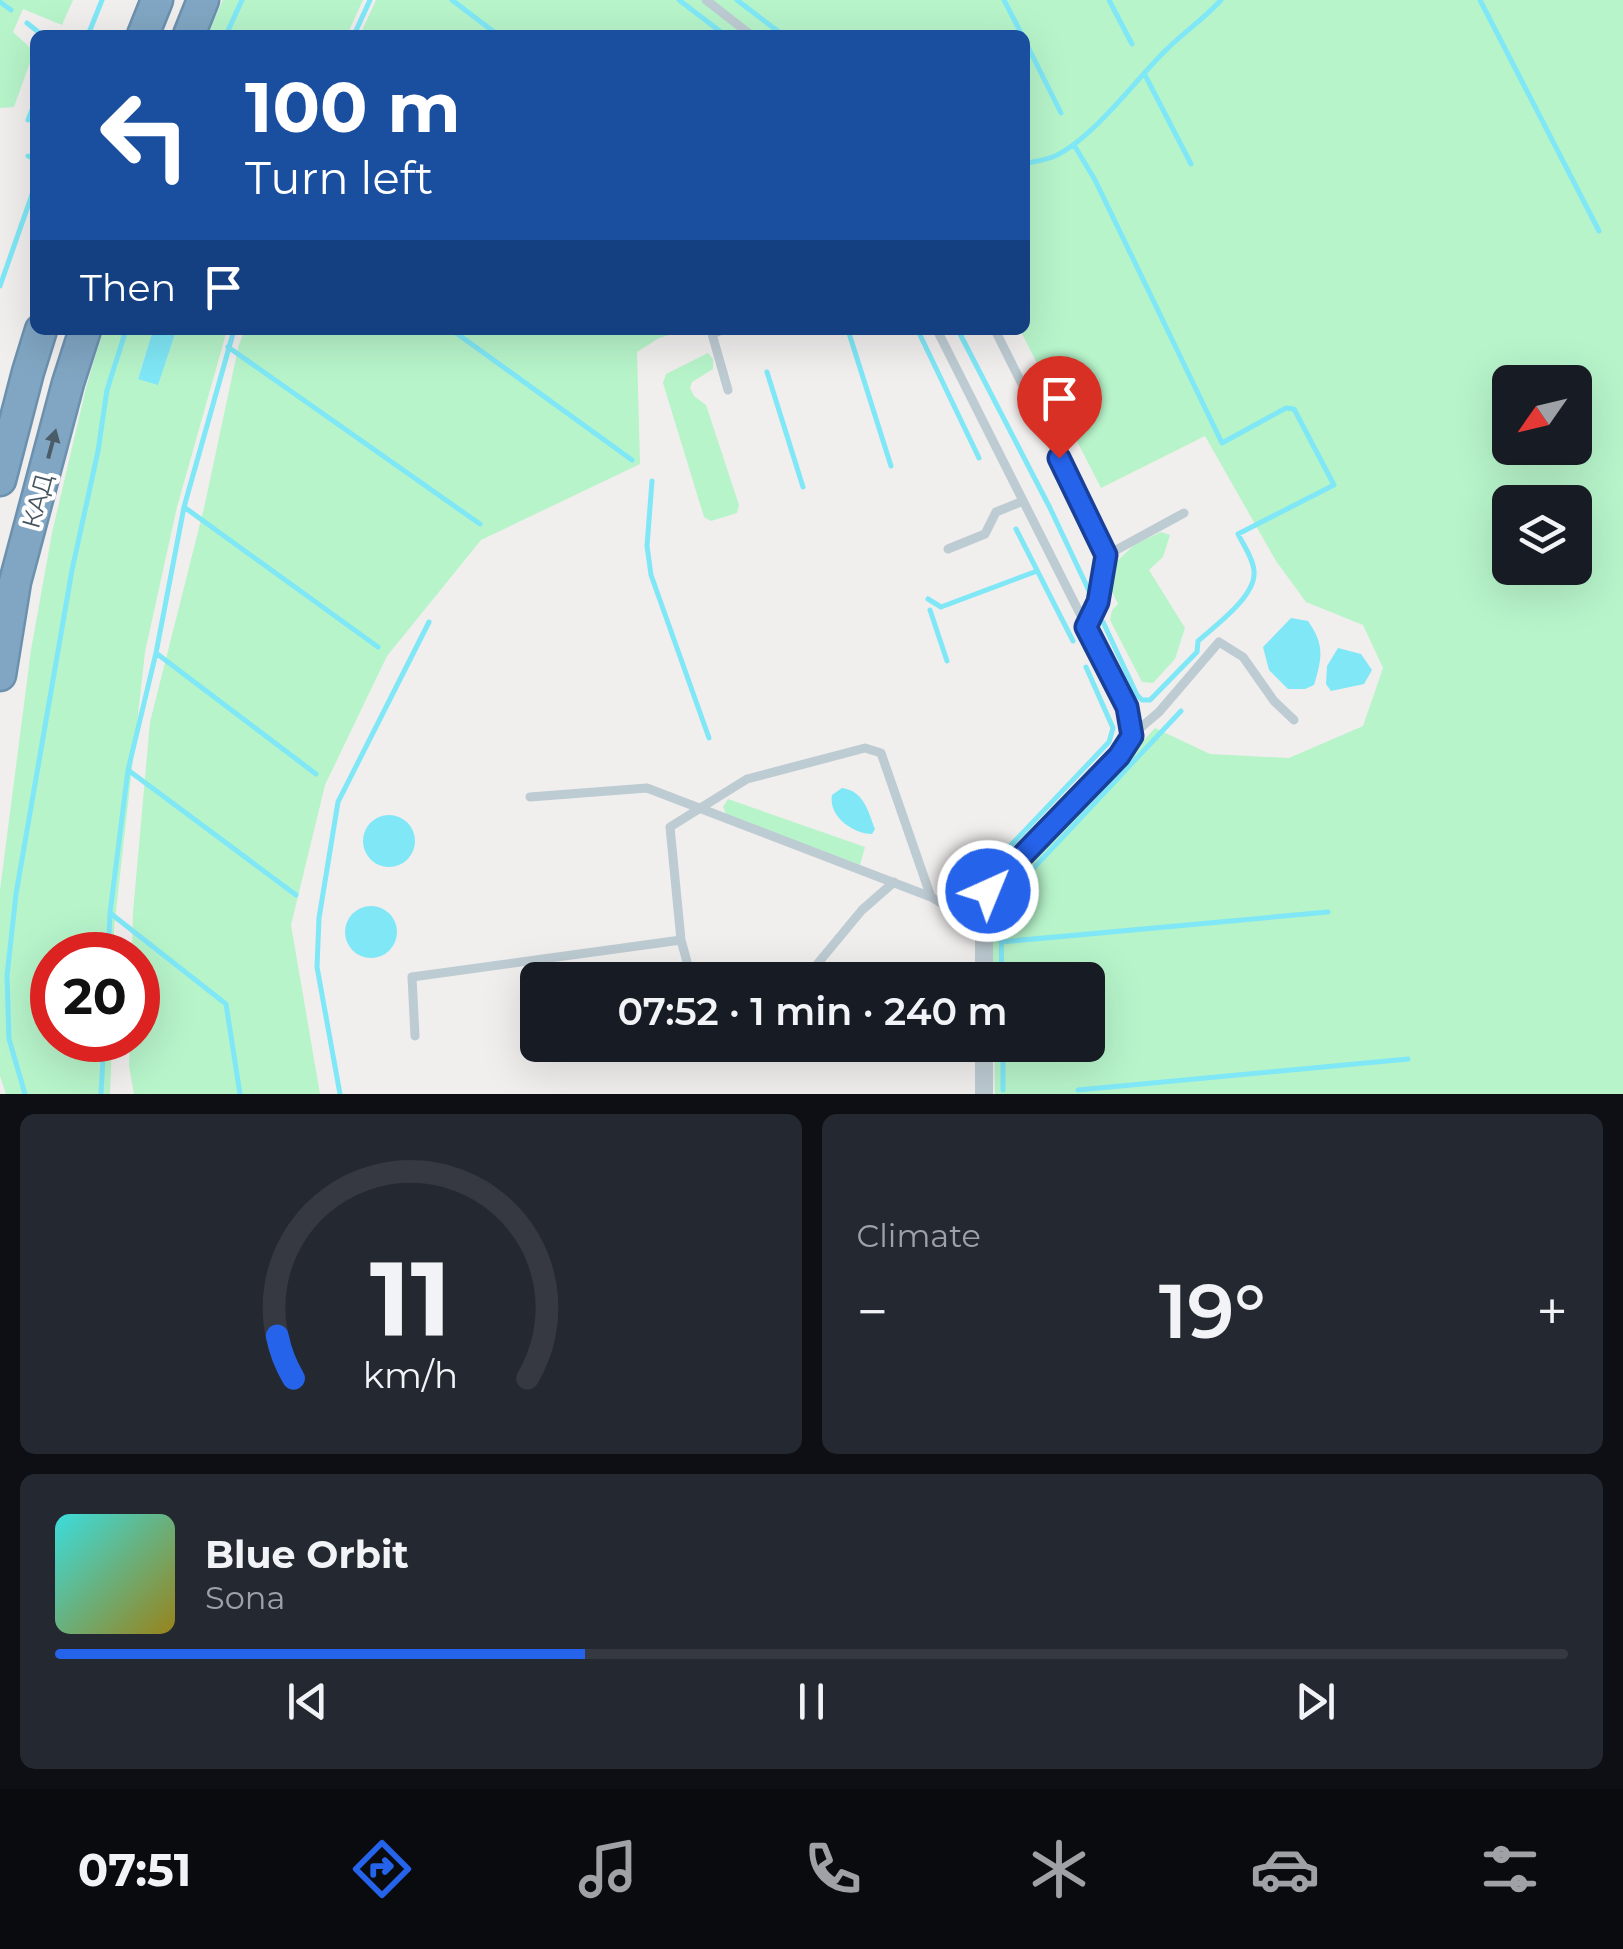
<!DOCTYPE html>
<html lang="en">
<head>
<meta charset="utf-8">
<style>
	body { margin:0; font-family:Montserrat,sans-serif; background:#242831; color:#f1f3f6; height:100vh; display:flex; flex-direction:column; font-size:38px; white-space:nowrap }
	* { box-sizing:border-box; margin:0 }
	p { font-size:32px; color:#9ea1a6 }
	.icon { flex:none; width:55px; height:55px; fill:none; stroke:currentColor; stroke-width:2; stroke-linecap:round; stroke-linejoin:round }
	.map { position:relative; height:1094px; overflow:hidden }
	.drawer { display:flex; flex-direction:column; gap:20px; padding:20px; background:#0d0f14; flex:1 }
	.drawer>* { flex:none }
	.hud { position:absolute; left:30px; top:30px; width:1000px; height:305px; border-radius:15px; box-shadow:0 10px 40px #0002; background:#1a4fa0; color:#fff; overflow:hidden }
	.needle { width:65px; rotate:236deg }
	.buttons { position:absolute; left:1492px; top:365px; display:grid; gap:20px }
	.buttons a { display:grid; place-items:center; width:100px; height:100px; border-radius:15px; background:#171b24; box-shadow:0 10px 40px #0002; font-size:50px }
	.speed { position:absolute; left:30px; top:932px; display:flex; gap:20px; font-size:50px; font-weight:700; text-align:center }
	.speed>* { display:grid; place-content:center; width:130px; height:130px; border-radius:50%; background:#171b24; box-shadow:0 10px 40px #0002; line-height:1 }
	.speed .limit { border:15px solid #d22; background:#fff; color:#111 }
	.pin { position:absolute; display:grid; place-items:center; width:85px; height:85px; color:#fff; margin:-102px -42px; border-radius:50% 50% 50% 0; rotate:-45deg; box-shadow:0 0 10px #0007 }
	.pin .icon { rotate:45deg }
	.me { position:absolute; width:110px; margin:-55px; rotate:44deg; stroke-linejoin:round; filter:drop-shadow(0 0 8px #0008) }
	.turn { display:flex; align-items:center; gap:35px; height:210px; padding:0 50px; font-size:45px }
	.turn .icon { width:130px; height:130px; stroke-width:2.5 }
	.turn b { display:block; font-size:70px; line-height:85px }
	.then { display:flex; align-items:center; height:95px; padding:0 50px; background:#0003; gap:20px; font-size:38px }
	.big { font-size:75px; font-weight:600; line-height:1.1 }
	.drawer .widget { flex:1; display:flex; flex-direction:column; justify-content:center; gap:15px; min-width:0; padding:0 35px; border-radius:15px; background:#242831 }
	.drawer .dial { align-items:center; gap:0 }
	.dial svg { height:260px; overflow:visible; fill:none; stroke:#363941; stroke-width:7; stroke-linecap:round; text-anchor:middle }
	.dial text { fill:#f1f3f6; stroke:none }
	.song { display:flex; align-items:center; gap:30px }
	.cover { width:120px; height:120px; border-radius:15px; background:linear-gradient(135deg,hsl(180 70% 55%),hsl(50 70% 35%)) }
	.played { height:10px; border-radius:5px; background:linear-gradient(90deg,#2563eb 35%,#363941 35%) }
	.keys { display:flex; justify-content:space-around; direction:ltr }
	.heat { display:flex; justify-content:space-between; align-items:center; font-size:55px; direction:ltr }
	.drawer .tiles { flex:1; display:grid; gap:20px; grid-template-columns:1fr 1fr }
	.widget:last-child { grid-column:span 2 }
	.trip { position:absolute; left:520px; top:962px; width:585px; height:100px; border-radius:15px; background:#171b24; box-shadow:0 10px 40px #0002; font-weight:600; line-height:100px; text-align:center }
	.dock { display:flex; height:160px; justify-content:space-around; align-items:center; background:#090b0e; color:#9ea1a6 }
	.dock .icon { width:70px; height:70px }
	.dock .selected { color:#2563eb }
	.dock b { font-size:45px; color:#f1f3f6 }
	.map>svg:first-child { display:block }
</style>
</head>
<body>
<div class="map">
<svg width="1623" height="1094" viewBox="0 0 1623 1094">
	<rect width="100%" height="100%" fill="#f1eeee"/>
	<path fill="#b7f4ca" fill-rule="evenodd" d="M0,0H73L62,25L23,9L13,32L34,51L14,107L0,108Z
		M223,0H363L347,35H207Z
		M376,0H1623V1094H995L994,1045H1088V980H993L992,931L1000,895L1155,728L1210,754L1289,758L1363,726L1383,668L1363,625L1306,602L1276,561L1205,436L1101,488L1020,330H1025V35H360ZM1510,382H1575V448H1510ZM1510,502H1575V568H1510Z
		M103,330H153L138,378L158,384L176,331L174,330H227L177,507L145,652L114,929V955H52V1040H112L110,1094H6L0,1076V890L31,650L52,533L86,388Z
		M245,330H686L659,338L637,352L640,464L481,540L387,656L325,785L291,925L320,1094H134L129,1066L130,1040H138V955H132L133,912L150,722L204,508L239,344Z
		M708,353L713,359V369L692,382L690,388L694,396L706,405L739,505L737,513L711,521L704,517L663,383L666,374Z
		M1161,532L1170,535L1163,557L1149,570L1185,628L1175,659L1153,683L1142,682L1110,620L1112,610L1118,604L1109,585L1110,568L1134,545Z
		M728,799L865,847L860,865L726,814L723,807Z"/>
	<path fill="#7fe7f6" d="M153,330L176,331L158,385L138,379Z
		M1291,618L1308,621C1325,645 1322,658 1314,685L1305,689H1288L1269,670L1263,647Z
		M1338,648L1361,654L1372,670L1364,684L1331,691L1326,684L1327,666Z
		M842,788C864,791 868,811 875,829L872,834C853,834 828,816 832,795Z
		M363 841a26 26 0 1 1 52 0a26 26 0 1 1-52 0Z
		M345 932a26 26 0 1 1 52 0a26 26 0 1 1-52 0Z"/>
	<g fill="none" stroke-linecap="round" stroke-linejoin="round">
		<path stroke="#7fe7f6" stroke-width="5" d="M452,0L498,35
			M679,0L725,35
			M737,0L783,35
			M1004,0L1022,35
			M1109,0L1132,44
			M1480,0L1599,231
			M0,2L11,10
			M27,23L42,35
			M88,35L102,0
			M226,35L242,0
			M354,35L370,0
			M1025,41L1061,113
			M1145,75L1191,164
			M28,120L35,102
			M1074,145L1095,180L1222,443L1286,408L1294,409L1334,485L1238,534C1243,544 1254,560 1254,572C1256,596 1215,626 1198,641L1197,652L1150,700H1142L1137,695L1103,622
			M28,156L35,159
			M1025,164C1035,161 1046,160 1055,156C1093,138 1133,83 1163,53C1181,34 1203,20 1221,0
			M0,286L35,186
			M452,330L632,460
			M848,330L891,466
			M958,330L1050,508L1091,595
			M920,335L979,458
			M228,347L480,524
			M767,372L803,487
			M652,481L647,546L651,575L709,738
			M184,507L378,647
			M1016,529L1073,641
			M928,599L941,607L1037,571
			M930,610L947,661
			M156,653L316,774
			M128,770L296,895
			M994,863L1109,742L1113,728L1086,667
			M110,913L226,1004L240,1094
			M1001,942L1328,912
			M108,955L110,913L128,770L156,653L184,507L234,330
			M1002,980C1001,949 999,918 1013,890L1181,711
			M1003,1045V1090
			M1078,1090L1408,1059
			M25,1094L9,1039L7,976L16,894L72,570L98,451L107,390L126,330
			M101,1094L104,1040
			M340,1094L317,967L319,918L338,802L429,622"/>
		<defs>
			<path id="motorway" d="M143,35L157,0
				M189,35L203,0
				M0,480L28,372L41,330
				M0,675L15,582L68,383L85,330"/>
		</defs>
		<use href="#motorway" stroke="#6b91af" stroke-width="35"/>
		<path stroke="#bdcbd2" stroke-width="9" d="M706,0L751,35
			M722,330L712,334L728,390
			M995,330L1107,555
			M948,549L985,534L996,512L1023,501
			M1086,627L1097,602L1107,555L1184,513
			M1132,735L1159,712L1219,642L1243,657L1274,701L1294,720
			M530,797L647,788L931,897
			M692,980L681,940L670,827L747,779L865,748L881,753L931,897L984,929L988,891L1119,756L1132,735L1127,707L937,330
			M804,980L862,910L894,882
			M415,1036L412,977L681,940"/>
		<path stroke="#bdcbd2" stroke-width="18" d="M984,929V980
			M984,1045V1094"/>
		<use href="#motorway" stroke="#80a6c3" stroke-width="30"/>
	</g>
	<defs><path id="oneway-solid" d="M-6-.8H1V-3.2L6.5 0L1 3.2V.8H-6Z" transform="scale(2.5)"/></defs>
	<use fill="#4a5c68" href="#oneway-solid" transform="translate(52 444) rotate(-75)"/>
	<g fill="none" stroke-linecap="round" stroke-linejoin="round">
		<defs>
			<path id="route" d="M988,891L1119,756L1132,736L1127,707L1086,627L1098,602L1106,555L1059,458"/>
		</defs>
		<use href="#route" stroke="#184099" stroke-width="25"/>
		<use href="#route" stroke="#2563eb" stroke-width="18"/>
	</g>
	<g text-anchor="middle" stroke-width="8" stroke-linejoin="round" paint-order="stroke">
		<g font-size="25" fill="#44545e" stroke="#fff">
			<text transform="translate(37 501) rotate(-75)" y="9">КАД</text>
		</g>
	</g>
</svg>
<div class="buttons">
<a><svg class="needle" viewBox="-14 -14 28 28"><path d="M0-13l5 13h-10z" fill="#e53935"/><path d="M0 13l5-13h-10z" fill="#9ea1a6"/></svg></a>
<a><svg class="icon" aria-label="layers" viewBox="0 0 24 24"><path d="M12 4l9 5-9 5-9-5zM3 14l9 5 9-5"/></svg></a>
</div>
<div class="speed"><div class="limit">20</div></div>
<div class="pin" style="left:1059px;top:458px;background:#d93025"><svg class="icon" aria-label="arrive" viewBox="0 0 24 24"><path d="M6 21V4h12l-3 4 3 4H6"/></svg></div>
<svg class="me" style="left:988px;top:891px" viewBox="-20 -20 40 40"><circle r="17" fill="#2563eb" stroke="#fff" stroke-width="3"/><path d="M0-11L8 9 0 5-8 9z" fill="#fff"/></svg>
<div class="trip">07:52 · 1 min · 240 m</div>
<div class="hud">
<div class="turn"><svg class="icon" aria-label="left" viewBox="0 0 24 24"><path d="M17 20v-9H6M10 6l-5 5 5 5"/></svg><div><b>100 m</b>Turn left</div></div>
<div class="then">Then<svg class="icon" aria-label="arrive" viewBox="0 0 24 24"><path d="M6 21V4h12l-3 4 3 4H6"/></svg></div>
</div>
</div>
<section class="drawer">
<div class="tiles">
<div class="widget dial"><svg viewBox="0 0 100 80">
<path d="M14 69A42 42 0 1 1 86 69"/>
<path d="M14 69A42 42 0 0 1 9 56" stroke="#2563eb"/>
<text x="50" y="56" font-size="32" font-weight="700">11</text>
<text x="50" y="72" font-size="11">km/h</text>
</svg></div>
<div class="widget"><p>Climate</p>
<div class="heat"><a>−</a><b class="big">19°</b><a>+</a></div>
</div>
<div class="widget">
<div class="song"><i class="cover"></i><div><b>Blue Orbit</b><p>Sona</p></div></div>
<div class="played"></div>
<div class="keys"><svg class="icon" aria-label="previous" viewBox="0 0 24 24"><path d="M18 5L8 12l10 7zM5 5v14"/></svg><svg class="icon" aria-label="pause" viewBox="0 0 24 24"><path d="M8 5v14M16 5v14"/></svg><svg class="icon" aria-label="next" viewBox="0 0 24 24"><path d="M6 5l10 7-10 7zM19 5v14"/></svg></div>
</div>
</div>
</section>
<nav class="dock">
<b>07:51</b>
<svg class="icon selected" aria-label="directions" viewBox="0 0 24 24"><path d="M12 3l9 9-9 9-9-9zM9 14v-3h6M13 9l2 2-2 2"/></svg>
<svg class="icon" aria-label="music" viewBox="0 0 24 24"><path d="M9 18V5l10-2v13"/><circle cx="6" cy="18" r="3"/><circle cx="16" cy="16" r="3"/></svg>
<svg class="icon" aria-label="phone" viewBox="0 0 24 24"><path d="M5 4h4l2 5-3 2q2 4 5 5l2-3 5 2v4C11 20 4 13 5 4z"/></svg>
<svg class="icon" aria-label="climate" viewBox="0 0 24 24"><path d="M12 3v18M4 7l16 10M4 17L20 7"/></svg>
<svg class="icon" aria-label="car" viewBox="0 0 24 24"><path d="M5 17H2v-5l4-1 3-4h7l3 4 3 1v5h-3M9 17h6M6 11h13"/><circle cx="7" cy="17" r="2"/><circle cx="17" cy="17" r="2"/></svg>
<svg class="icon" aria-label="filters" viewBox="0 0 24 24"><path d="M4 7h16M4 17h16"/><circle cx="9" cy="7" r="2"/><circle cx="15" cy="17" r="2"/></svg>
</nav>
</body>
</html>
